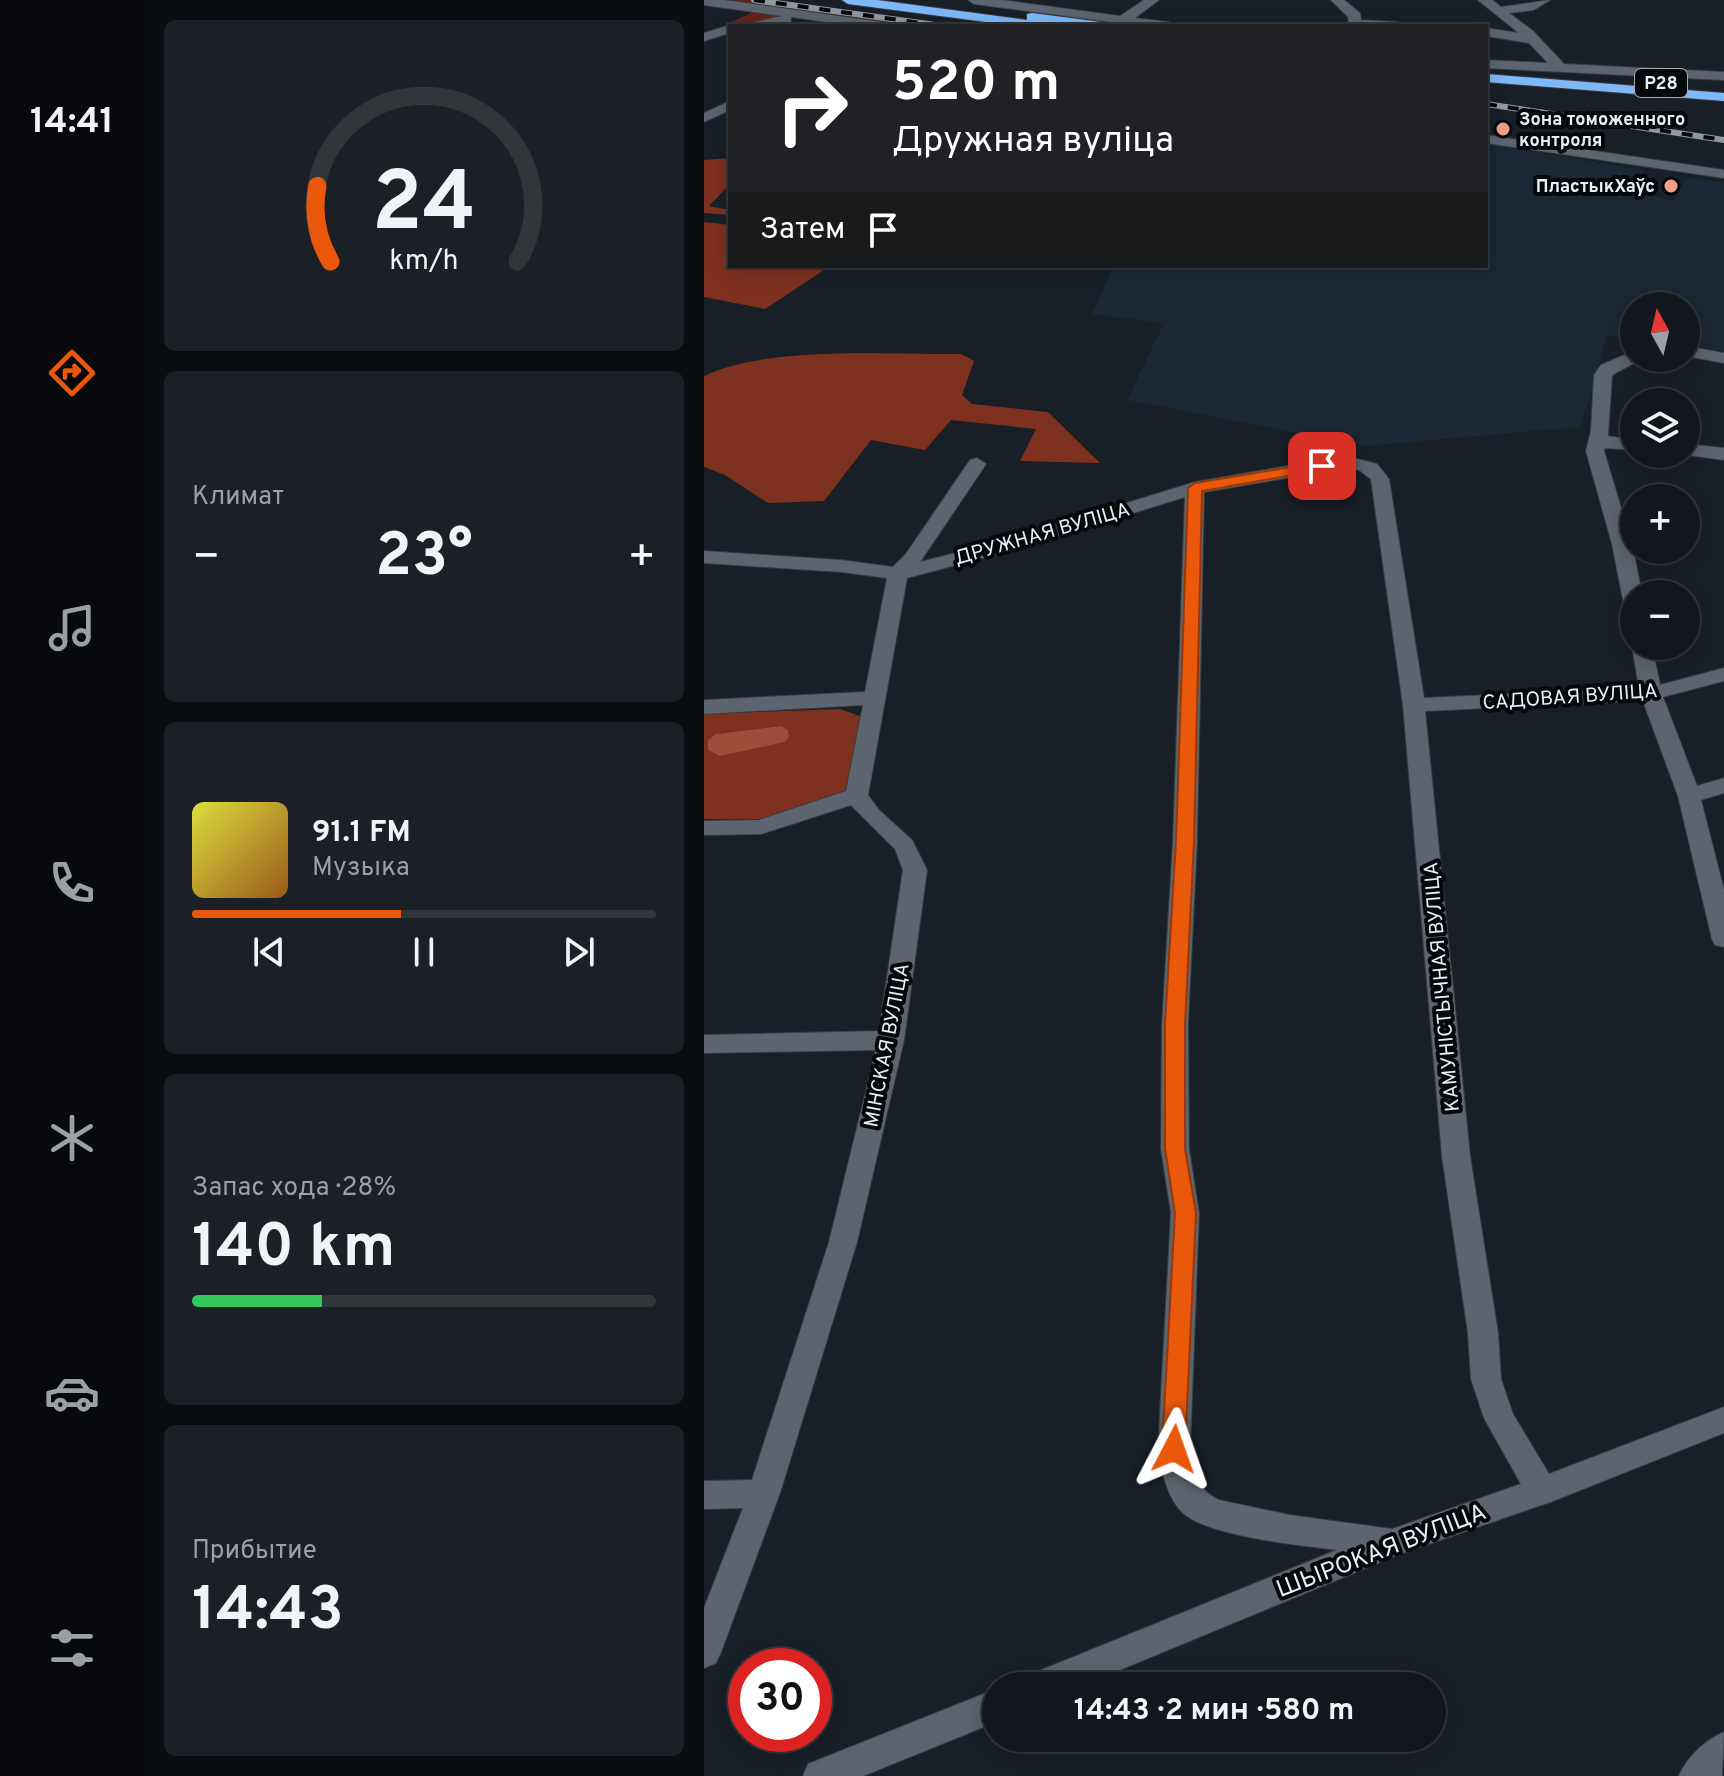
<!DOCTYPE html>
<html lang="ru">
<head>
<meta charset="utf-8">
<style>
	body { margin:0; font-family:Overpass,sans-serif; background:#1b2026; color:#f1f3f6; height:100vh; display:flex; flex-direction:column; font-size:30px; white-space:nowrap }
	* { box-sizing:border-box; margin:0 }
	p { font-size:26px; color:#9c9fa4 }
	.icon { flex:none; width:44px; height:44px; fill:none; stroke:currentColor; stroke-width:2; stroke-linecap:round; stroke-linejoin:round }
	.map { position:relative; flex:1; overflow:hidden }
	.sheet { display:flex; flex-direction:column; gap:20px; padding:20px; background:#0a0d10; width:560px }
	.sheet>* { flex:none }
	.guide { position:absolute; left:24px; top:24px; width:760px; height:244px; border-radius:0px; box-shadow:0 4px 20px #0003,0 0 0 2px #31363b; background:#202124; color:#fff; overflow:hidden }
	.needle { width:52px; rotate:352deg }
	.buttons { position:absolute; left:916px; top:292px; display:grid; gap:16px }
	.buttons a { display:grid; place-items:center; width:80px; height:80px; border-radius:50%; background:#12171d; box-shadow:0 4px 20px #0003,0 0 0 2px #31363b; font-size:40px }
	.speed { position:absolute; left:24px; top:1648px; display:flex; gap:16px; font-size:40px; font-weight:700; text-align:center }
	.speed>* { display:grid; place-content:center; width:104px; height:104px; border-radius:50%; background:#12171d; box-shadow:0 4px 20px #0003,0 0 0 2px #31363b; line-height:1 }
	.speed .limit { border:12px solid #d22; background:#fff; color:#111 }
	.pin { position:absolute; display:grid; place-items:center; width:68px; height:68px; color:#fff; margin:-34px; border-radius:16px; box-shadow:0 4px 12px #0006 }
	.me { position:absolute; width:88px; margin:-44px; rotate:4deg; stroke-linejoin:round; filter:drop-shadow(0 0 6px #0008) }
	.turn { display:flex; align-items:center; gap:28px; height:168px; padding:0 32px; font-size:36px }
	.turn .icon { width:104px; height:104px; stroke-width:2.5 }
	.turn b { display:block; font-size:56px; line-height:68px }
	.then { display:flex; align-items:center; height:76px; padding:0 32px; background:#0003; gap:16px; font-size:30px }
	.big { font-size:60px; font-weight:700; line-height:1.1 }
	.sheet .tile { flex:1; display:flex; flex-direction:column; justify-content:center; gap:12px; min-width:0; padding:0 28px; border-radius:12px; background:#1b2026 }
	.sheet .dial { align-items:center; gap:0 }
	.dial svg { height:208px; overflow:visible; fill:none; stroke:#31363b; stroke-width:7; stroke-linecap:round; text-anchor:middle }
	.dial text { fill:#f1f3f6; stroke:none }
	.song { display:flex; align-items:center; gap:24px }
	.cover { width:96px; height:96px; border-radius:12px; background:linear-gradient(135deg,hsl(60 70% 55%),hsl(30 70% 35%)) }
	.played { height:8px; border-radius:4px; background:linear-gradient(90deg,#ea580c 45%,#31363b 45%) }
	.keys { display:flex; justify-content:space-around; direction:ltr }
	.heat { display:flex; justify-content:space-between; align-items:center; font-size:44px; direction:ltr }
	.charge { height:12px; border-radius:6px; background:linear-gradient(90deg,#34c759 28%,#31363b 0) }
	.trip { position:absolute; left:278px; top:1672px; width:464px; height:80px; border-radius:40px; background:#12171d; box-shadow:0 4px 20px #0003,0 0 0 2px #31363b; font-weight:700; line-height:80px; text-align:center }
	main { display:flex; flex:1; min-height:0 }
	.menu { display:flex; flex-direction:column; width:144px; justify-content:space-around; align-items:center; background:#07090c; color:#9c9fa4 }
	.menu .icon { width:56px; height:56px }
	.menu .active { color:#ea580c }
	.menu b { font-size:36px; color:#f1f3f6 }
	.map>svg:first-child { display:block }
</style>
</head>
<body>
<main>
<nav class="menu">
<b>14:41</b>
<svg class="icon active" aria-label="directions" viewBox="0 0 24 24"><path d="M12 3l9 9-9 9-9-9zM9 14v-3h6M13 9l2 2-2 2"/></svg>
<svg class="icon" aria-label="music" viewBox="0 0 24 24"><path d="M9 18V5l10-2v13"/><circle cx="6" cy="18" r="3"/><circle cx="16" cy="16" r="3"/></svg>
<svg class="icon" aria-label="phone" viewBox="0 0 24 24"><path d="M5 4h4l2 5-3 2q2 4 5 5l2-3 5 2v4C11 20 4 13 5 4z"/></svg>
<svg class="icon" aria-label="climate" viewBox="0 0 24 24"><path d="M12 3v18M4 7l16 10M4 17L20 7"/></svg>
<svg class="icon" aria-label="car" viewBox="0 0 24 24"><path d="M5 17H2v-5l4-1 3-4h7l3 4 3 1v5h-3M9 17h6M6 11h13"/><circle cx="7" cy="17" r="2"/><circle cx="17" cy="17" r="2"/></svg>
<svg class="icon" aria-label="filters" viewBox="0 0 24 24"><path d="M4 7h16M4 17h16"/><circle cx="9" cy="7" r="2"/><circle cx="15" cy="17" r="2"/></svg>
</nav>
<section class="sheet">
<div class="tile dial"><svg viewBox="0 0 100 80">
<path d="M14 69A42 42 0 1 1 86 69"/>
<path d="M14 69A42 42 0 0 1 9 40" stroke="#ea580c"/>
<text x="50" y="56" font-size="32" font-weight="700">24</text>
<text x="50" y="72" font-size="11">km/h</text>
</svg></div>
<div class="tile"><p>Климат</p>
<div class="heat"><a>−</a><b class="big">23°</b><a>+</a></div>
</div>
<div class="tile">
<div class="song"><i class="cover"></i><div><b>91.1 FM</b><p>Музыка</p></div></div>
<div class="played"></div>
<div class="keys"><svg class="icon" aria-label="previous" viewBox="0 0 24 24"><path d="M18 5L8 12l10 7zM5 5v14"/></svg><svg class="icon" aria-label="pause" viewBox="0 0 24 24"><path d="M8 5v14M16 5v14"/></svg><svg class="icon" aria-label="next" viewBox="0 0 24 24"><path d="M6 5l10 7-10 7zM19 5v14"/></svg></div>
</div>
<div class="tile"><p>Запас хода · 28%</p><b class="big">140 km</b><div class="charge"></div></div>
<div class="tile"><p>Прибытие</p><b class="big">14:43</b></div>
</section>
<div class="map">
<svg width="1020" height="1776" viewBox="0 0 1020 1776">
	<rect width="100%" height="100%" fill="#181f27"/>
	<path fill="#1b2734" d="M782,144L941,170L926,191L970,201L982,178L1020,182V351L982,346V306H930V339L903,336L877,427L661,446L423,400L460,323L388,314L408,270L389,266H782Z"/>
	<path fill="#652415" d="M0,0H44L228,26H177L104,15L34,26L25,23L54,10Z"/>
	<path fill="#7f311f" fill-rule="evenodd" d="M26,158V184L5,206L26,210V215L0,213V160Z
		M0,222L26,225V266H126L61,309L0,297Z
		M257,354L270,361L258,395L268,404L344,412L396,463L316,461L332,429L247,420L221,450L167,440L120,501L64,503L21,475L0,467V376C65,345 183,355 257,354Z
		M136,709L161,718L146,786L137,793L58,819H0V714ZM77,726L81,742L16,755L12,734Z"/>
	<path fill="#9e4d39" d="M77,726L84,730L85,737L81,742L16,756L4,750V740L12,734Z"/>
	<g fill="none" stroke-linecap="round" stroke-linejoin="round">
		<defs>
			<path id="minor" d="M0,0H20L177,22L183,26H150L87,17V22L82,23L32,26L78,16L0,5Z
				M264,0H298L416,16L440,0H455L431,18L465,22L471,26H436L270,4Z
				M627,0H640L656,13L657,20L694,22L700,26H645L644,17Z
				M774,0H788L797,7L846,0L830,10L805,13L829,31L860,64L1020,72V80L782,68V60L844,63L825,43L782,36V28L815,33Z
				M26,25L30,26H26V33L0,41V33Z
				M26,101V110L0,122V113Z
				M782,135L1020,170V178L782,143Z
				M982,346L1020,353V363L982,356Z
				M930,351V358L936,360L908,375L904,436L930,440V450L901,448L900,451L928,544L938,594H930V611L920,605L908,544L882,451L887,431L890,375L897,365Z
				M982,444L1020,448V460L976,454H982Z
				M642,456L673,464L685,479L720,698L935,688L928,646L930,642V646H948L956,685L1020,668V681L959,697L993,786L1020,778V793L997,800L1020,890V947L1011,945L1008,939L974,796L939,701L721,711L766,1156L794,1333L797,1379L809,1414L845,1474L1020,1407V1433L849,1501L696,1554L377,1686H320L325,1675L633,1550C597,1545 504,1537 478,1512C462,1496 458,1470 454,1449L467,1213L457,1149L458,1024L469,841L481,497L313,549L203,578L164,795L175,810L208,840L223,870L200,1040L153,1242L76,1493L17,1652L12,1663L0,1668V1608L39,1508L0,1509V1481L48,1480L125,1242L172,1050L0,1053V1035L175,1031L199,870L191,849L147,805L57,834L0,835V821L55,820L142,791L159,705L0,714V700L161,692L183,578L137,572L0,563V551L137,560L189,567L202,554L266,460L273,458L282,464L216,562L299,541L491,482ZM642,468L655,470L667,479L699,705L738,1156L764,1333L767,1379L780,1418L817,1484L688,1529L586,1515L515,1500C492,1489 490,1472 486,1449L495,1213L485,1149L484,1024L493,841L500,492Z
				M292,1689V1722L159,1776H99L104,1764Z
				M1020,1732L1018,1776H975C983,1757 1001,1740 1020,1732Z"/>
			<path id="highway" d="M138,0H173L323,20V14L328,13L397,22L403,26L347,23L348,26H313L144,4Z
				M782,74L1020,93V101L782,82Z"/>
		</defs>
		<use href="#minor" stroke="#373c42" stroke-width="2"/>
		<use href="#highway" stroke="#373c42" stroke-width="2"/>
		<use href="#minor" fill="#5c656f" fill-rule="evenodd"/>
		<use href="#highway" fill="#7eb8f9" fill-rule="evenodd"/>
		<defs>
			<path id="rail" d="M50,0L239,26
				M782,104L1020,140"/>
		</defs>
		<use href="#rail" stroke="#91979e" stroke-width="6"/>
		<use href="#rail" stroke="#06090c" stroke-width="4" stroke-dasharray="11" stroke-linecap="butt"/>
	</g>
	<path fill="#ea580c" stroke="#983908" stroke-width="2" d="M618,462L623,463V469L498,491L490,841L481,1024V1149L492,1213L481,1449L478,1457L470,1460L461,1457L458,1449L471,1213L461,1149V1024L472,841L484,488L491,483Z"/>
	<g fill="#f49e89" stroke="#06090c" stroke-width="3">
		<circle cx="799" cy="129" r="8"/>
		<circle cx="967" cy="186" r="8"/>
	</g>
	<g text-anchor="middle" stroke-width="8" stroke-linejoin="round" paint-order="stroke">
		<rect fill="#06090c" stroke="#a6aaae" stroke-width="2" x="931" y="69" width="52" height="28" rx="6"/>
		<g font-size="18" font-weight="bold" fill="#eaeff4">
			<text x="957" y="89">Р28</text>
		</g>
		<g font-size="18" font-weight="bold" fill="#eaeff4" stroke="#06090c" text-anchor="start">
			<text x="815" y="125">Зона томоженного<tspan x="815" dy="21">контроля</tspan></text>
			<text x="951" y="192" text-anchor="end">ПластыкХаўс</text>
		</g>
		<g font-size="20" fill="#eaeff4" stroke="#06090c">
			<text transform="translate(338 533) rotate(-16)" y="7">ДРУЖНАЯ ВУЛІЦА</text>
			<text transform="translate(866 696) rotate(-4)" y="7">САДОВАЯ ВУЛІЦА</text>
			<text transform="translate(737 987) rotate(-95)" y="7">КАМУНІСТЫЧНАЯ ВУЛІЦА</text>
			<text transform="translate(182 1045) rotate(-79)" y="7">МІНСКАЯ ВУЛІЦА</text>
		</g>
		<g font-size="24" fill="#eaeff4" stroke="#06090c">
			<text transform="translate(677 1550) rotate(-21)" y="8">ШЫРОКАЯ ВУЛІЦА</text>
		</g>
	</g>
</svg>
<div class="buttons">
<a><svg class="needle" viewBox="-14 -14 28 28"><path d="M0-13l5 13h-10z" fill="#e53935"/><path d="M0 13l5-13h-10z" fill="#9c9fa4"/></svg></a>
<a><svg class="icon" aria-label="layers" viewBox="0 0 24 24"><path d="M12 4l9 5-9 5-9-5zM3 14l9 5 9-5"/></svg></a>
<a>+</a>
<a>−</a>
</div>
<div class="speed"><div class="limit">30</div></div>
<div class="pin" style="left:618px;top:466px;background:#d93025"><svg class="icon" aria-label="arrive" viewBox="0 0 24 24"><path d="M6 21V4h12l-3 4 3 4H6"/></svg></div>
<svg class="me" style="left:470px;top:1449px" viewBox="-20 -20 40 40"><path d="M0-17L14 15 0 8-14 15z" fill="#ea580c" stroke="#fff" stroke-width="4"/></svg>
<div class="trip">14:43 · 2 мин · 580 m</div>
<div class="guide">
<div class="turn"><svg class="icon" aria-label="right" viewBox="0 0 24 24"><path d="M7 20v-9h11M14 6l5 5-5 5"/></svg><div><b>520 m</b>Дружная вуліца</div></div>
<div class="then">Затем<svg class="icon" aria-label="arrive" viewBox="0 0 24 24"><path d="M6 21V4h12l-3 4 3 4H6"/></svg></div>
</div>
</div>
</main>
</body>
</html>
